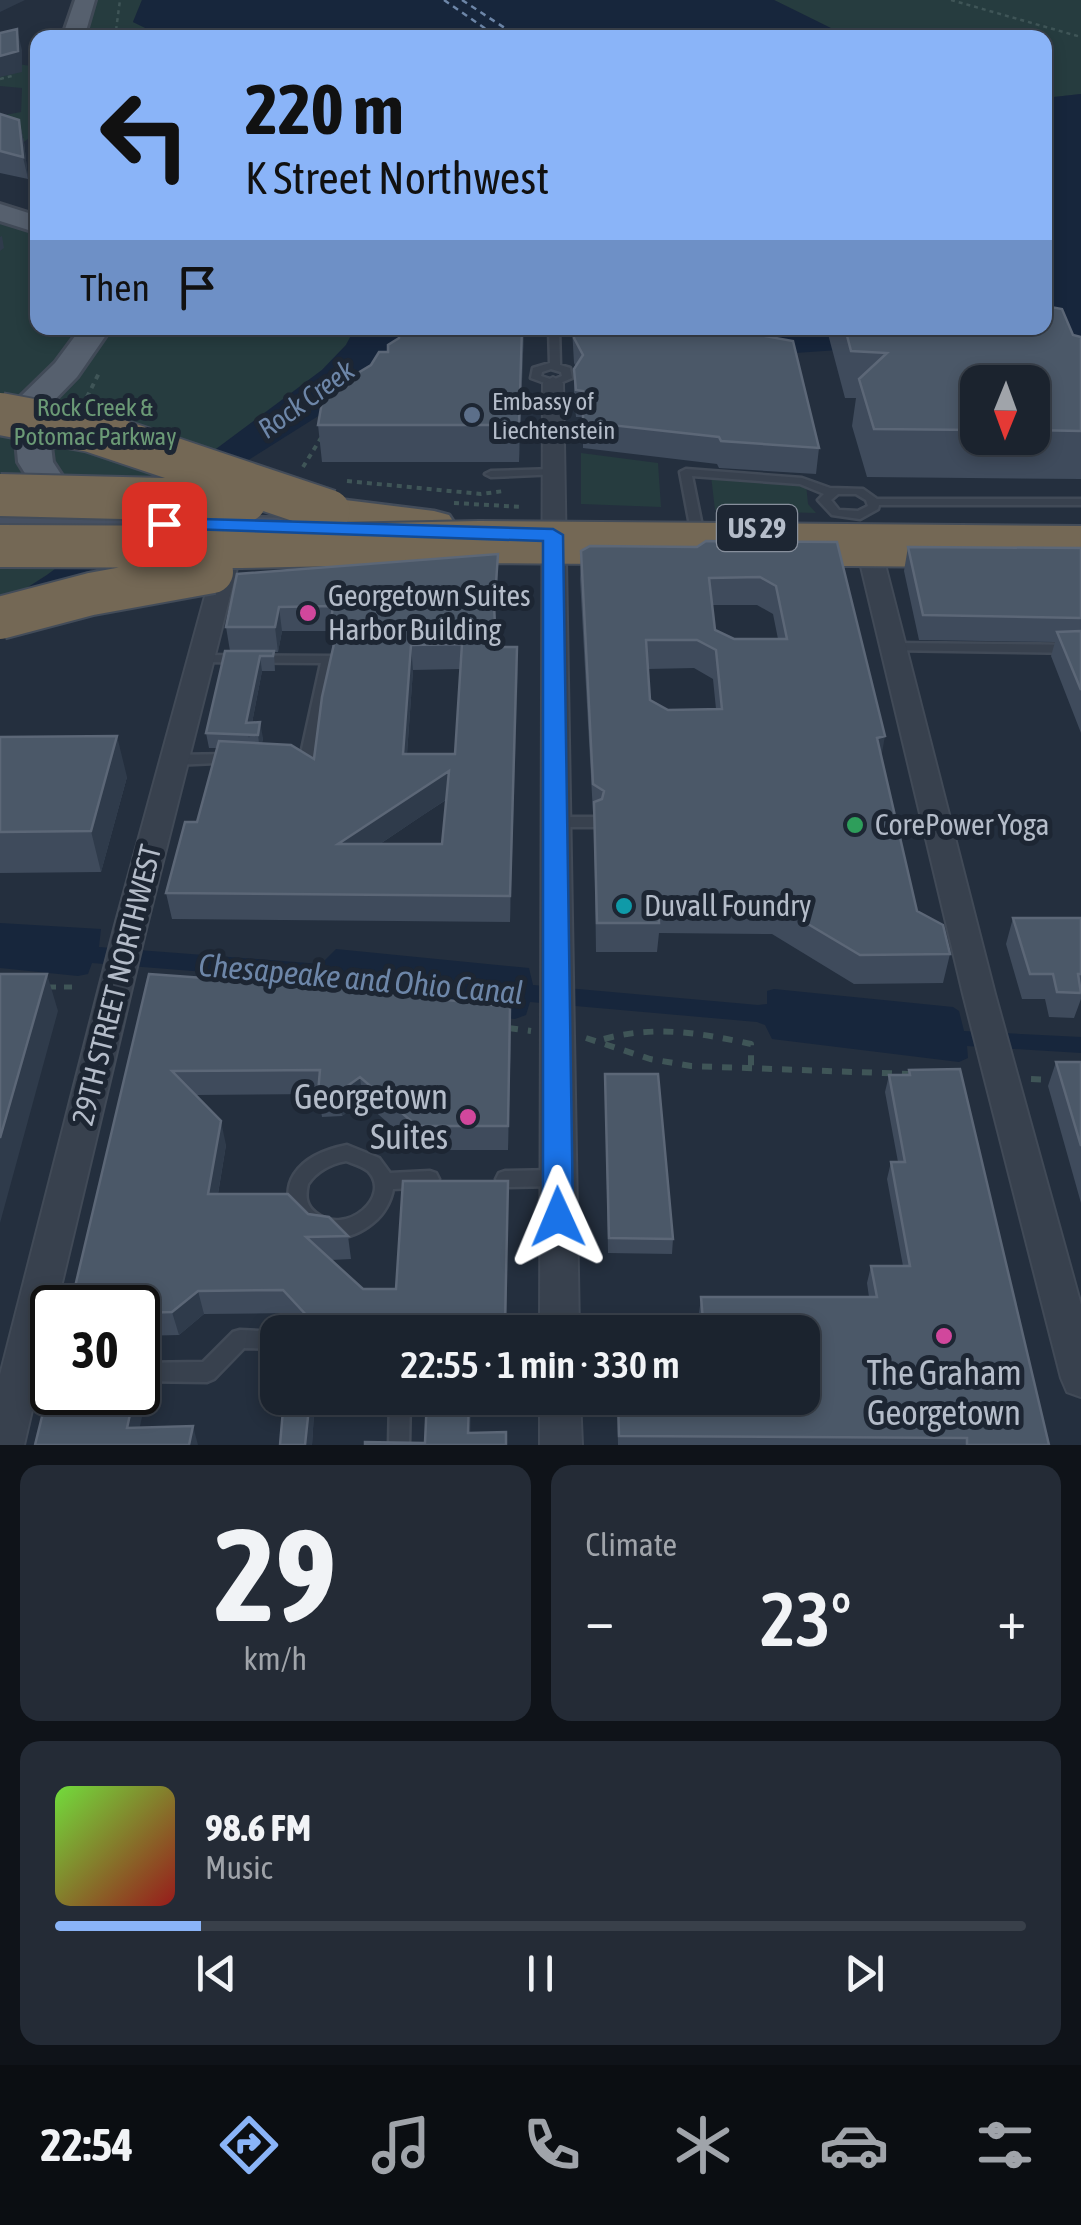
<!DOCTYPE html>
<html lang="en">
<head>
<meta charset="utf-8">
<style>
	body { margin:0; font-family:"Asap Condensed",sans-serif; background:#242b36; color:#f1f3f6; height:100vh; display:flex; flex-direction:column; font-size:38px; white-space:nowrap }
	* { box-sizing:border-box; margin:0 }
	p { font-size:32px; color:#a0a4aa }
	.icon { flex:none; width:55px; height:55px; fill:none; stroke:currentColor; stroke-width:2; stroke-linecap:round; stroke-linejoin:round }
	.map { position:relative; height:1445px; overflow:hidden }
	.sheet { display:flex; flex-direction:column; gap:20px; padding:20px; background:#0f1319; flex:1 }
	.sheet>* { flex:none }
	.banner { position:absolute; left:30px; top:30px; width:1022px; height:305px; border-radius:20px; box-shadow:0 5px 15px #0003,0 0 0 2px #39404a; background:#8ab4f8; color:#111; overflow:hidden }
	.needle { width:65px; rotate:181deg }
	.controls { position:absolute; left:960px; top:365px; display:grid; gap:20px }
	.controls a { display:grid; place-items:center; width:90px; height:90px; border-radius:20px; background:#1b232e; box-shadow:0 5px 15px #0003,0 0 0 2px #39404a; font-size:50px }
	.speed { position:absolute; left:30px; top:1285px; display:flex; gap:20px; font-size:50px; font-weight:700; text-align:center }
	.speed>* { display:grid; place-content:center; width:130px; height:130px; border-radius:50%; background:#1b232e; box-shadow:0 5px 15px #0003,0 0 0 2px #39404a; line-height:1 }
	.speed .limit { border:5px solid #111; border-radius:15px; background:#fff; color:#111 }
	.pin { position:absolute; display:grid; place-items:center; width:85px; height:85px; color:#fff; margin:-42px; border-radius:20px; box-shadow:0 5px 15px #0006 }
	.me { position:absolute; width:110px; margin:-55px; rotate:359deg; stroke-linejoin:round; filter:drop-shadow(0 0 8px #0008) }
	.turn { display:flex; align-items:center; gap:35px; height:210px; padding:0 50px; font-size:45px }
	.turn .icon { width:130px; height:130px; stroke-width:2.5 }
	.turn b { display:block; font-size:70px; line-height:85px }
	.then { display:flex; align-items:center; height:95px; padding:0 50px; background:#0003; gap:20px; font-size:38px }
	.big { font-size:75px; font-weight:600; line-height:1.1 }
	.sheet .widget { flex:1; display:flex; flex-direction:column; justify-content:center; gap:15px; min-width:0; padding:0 35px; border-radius:20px; background:#242b36 }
	.sheet .dial { align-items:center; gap:0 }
	.dial b { font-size:130px; line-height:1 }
	.song { display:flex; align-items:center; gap:30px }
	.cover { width:120px; height:120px; border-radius:15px; background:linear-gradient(135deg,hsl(100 70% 55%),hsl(0 70% 35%)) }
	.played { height:10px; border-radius:5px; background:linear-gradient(90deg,#8ab4f8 15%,#39404a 15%) }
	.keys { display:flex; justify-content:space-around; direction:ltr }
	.heat { display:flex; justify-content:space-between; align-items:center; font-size:55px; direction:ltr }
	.sheet .tiles { flex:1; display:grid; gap:20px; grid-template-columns:1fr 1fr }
	.widget:last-child { grid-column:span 2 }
	.trip { position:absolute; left:260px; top:1315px; width:560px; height:100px; border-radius:20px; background:#1b232e; box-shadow:0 5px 15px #0003,0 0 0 2px #39404a; font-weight:600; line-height:100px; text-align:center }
	.tab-bar { display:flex; height:160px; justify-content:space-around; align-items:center; background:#0b0e12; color:#a0a4aa }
	.tab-bar .icon { width:70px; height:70px }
	.tab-bar .on { color:#8ab4f8 }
	.tab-bar b { font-size:45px; color:#f1f3f6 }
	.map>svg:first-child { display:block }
</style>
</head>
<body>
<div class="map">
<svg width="1081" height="1445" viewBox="0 0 1081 1445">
	<rect width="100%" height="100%" fill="#242f3e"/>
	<path fill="#263c3f" d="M77,0H142L133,22L164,37L65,38Z
		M774,0H1081V94L1045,98V38L849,37Z
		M18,64L37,67L38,131L24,142L0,136V116L21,112L22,88L0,86V76Z
		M37,222L38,328H355L346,345L322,370L47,575L0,605V223Z
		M581,453L658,463L661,507L581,504Z
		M711,476L806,484L808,504L816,513L715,510Z"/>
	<path fill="#17263c" d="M142,0H774L849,37H164L133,22Z
		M1081,94V339L1045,328V98Z
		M355,328H421L331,408L163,514L76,581L0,605L47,575L322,370L346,345Z
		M770,328H833L853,349L795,353L749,335Z
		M0,923L101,929L99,947L321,964L336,949L529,968L533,985L758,1005L767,1004V991L774,989L953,1007L959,1011L964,1031L1081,1037V1053L967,1046L968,1058L959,1062L772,1039L765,1025L757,1022L530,1002L526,1015L515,1019L322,997L317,981L92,963L88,974L78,976L0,968Z"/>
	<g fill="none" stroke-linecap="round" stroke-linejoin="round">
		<path stroke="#6d86a8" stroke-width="2.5" stroke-dasharray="6 5" stroke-linecap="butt" d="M444,0L499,38
			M462,0L520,38"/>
		<defs>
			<path id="service" d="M549,328H559L560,365L570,368L572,378L553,386L531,378L533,368L550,363ZM551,369L561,372L562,376L553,380L541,376L542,372Z
				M554,469L560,472L558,474L491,477L485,474L491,471Z
				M686,469L802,478L830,488L863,489L877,499H1081V505H879L878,509L860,519L832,515L818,500L824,494L800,484L692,476L704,536L698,540L692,536L680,472ZM838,494H856L866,500L868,506L858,511L839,510L831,500Z
				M893,643L1081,645V653L888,650L886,647L888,644Z
				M201,655L333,656L335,659L312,762L295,764L288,759L290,756L301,754L321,663L196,662L194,659Z
				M233,754L240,759L238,762L174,765L167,760L174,755Z
				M555,817H593L598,818L600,822L598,826L593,827H555L550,826L548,822L550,818Z
				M347,1145L379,1158L390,1173L430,1171L436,1173L439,1179L436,1185L430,1187L393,1189C391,1201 384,1214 374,1222C308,1278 234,1167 347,1145ZM346,1161C354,1164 362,1166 368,1171C393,1196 346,1237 316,1213C306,1205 305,1197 308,1184C317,1171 330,1164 346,1161Z
				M557,1170L563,1172L566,1178L563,1184L557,1186L505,1187L499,1185L496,1179L499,1173L505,1171Z
				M240,1330L283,1332H278V1349L244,1348L214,1379L207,1382L138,1381V1363L203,1362L233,1332Z
				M23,1362L52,1363V1381L23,1382L16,1379L13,1372L16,1365Z
				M390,1398H410L409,1445H389Z"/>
			<path id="minor" d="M553,377L563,383L579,1332H540L543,383Z
				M866,530L878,537L995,994L1081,1305V1397L1067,1392L1061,1378L963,994L854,537Z
				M228,549L240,556L147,925L56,1308H52V1324L24,1445H0V1375L115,925L216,556Z
				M540,1398H580L582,1445H540Z"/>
			<path id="secondary" d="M0,512L296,518L308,521L313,528L308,535L296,538L0,532Z"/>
			<path id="primary" d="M75,0H95L84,38H62Z
				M0,204L38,216V233L0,221Z
				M81,328H111L77,377L40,415H16L12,408L16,401L55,363Z
				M32,420L44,423L49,430L53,462L70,488L65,496L52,499L39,496L18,462L15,430L20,423Z"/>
			<path id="motorway" d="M329,498L434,511L449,515L455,524L449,533L434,537L314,520L308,511L314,502Z"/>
		</defs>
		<use href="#service" stroke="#414a57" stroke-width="5"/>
		<use href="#minor" stroke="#414a57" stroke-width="4"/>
		<use href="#secondary" stroke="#414a57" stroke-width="5"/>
		<use href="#primary" stroke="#414a57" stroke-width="6"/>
		<use href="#motorway" stroke="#434c59" stroke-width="5"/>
		<path stroke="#3f5557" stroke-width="2.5" stroke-dasharray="4 4" stroke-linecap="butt" d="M951,0L1081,37
			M115,38L120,0
			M0,79L12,76"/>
		<path stroke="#3f5557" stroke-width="4" stroke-dasharray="5 5" stroke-linecap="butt" d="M87,397L100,371
			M303,467L321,438
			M347,481L481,494L504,491
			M454,503L523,507"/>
		<path stroke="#3f5557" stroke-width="5" stroke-dasharray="8 8" stroke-linecap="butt" d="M48,987H79"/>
		<path stroke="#3f5557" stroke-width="6" stroke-dasharray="10 10" stroke-linecap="butt" d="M508,1028L531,1031
			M586,1038L650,1059L691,1066L910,1074
			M604,1039C654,1025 701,1033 751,1044V1069
			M1031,1079L1055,1080"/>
		<use href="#service" fill="#38414e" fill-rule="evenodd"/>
		<use href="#minor" fill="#38414e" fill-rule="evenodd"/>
		<use href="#secondary" fill="#465061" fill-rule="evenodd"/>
		<use href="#primary" fill="#56606e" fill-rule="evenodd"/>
		<use href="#motorway" fill="#746855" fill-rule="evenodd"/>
		<defs>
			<path id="motorway-bridge" d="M0,414L91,431L329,511
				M0,495L245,501
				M0,546L240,547L479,542L1081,547
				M0,618L91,594L212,572"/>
		</defs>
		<use href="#motorway-bridge" stroke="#434c59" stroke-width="46" stroke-linecap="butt"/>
		<use href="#motorway-bridge" stroke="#746855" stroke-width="42"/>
	</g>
	<path fill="#3f4b5c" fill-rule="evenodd" d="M0,114L19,120L24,142L28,179L0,173Z
		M524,328L519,462H322L318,425L331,396L388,352Z
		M572,328H736L819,448L816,474L719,468L717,464L583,448V417H576L574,395V369L576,367L574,363Z
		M829,328H1045L1081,337V479L867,477L852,426L856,398H845L828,334ZM978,382H1032V438H978Z
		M837,542L881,758L917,911L950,954L943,983L854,984L772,934L659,933L657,952H596L594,814L593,813L580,579L581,551ZM712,605H757L773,614L778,639H734L715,630ZM694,668L713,679L716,709L668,710L650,700L648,669Z
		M908,547L1081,548V733L1051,656L1055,642L919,640L904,571Z
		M498,554L497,607H494L496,647H517L510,922L172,919L166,893L197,822L217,748H209L206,733L230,651L226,627L237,574ZM282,631H331L333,649L314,759L262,743L263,738L252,723L262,671H275L274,652H278ZM461,669L455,754H407L413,670ZM446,800L442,844H380L423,815Z
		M0,737L127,777L101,872L0,873Z
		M1013,918H1081V999L1074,1018L1049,1017L1045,999H1022L1006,944Z
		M149,974L511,1031L508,1150H419L363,1101L342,1116L322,1117L318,1094L195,1095L226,1145L218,1194L308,1214L348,1236L351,1259L331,1260L363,1289H396L508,1181L506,1332H305L288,1313L204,1314L179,1335L138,1336Z
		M1056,1062H1081V1203L1048,1086Z
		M909,1070L1049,1445H618L617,1398H802V1332H701L699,1314L701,1297H869L867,1283L871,1266H903L887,1179L891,1162H898L885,1092L889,1075H907Z
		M605,1074L673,1239L672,1254L608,1253Z
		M284,1398H373L372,1412L314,1413L312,1445H280Z"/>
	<path fill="#2f3b4b" d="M0,0H25L0,12Z
		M17,29L22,50V72L0,77V56Z
		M19,120L24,142L28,179L23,157Z
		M2,236L4,248L0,251V237Z
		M522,328H524L519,462V425Z
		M498,554V579L497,607L496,583Z
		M279,607L282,631L278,652L275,627Z
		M411,645L413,670L405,780L403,754Z
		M517,647L518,672L510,922V896Z
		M260,656L262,671L249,738L246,723Z
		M260,722L263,738L260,751L258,735Z
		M117,736L127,777L101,872L91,831Z
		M885,736L880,764L877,738Z
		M449,771L450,797L341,870L338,844Z
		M47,974L58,1011L0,1223V1138Z
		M510,1007L511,1031L508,1150V1126Z
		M360,1077L363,1101L342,1116L339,1092Z
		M221,1121L226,1145L214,1217L208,1194Z
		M198,1291L204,1314L179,1335L172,1312Z
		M138,1375L146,1398L136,1445L127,1428L135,1392H138Z
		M310,1398H311L314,1413L312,1445H305Z
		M469,1398L471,1410L470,1445L468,1433Z
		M193,1426L198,1445H189Z"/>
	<path fill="#4b5868" stroke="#5c6777" stroke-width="2.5" fill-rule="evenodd" d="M17,29L18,51L0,56V33Z
		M0,114L19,120L23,157L0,151Z
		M1045,306L1062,309L1073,335L1081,337V431L1032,430V382H978V430L874,429L859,379L887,353L851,351L845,328H1045Z
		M400,328H522L519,425H318L323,396H331L343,382L371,365L379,352H388V345L399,338Z
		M574,328H736L754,334L793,341L819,448L721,441L719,437L583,422V391L576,390L574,369L583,355L574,338Z
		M706,541L837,542L885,736L877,738L917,911L943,925L950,954L860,955L776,905L658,904L659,923H597L594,802L602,799L604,791L593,784L581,551L590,546L697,547ZM760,577L776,586L787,639H734L715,630L709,578ZM646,640H697L716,650L722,709L668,710L650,700Z
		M908,547L1081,548V618L923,615Z
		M498,554L496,583H493L496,647H517L510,896L166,893L185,822H197L219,741L291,745L314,759L322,697L336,635L330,628L333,606L279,607L275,627H226L237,574ZM462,644L455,754H403L411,645ZM449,771L442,844H338Z
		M1081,631V690L1057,632Z
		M225,651H274L273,656H260L246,723L260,722L258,735L206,733Z
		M117,736L91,831L0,832V737Z
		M1013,918H1081V974H1078L1081,993L1057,992L1053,974H1030Z
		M0,974H47L0,1138Z
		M149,974L330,987L510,1007L508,1126H417L360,1077L339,1092L318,1093L320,1070L172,1071L221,1121L208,1194H288L308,1214L329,1217L348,1236L306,1237L363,1289H396L403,1181H508L505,1325L459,1324V1332H429L430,1324H374L373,1332H322L283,1290L198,1291L172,1312L138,1313V1308H70Z
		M1056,1062H1081V1146Z
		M960,1069L1049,1445H967V1438L619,1436L618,1398H802V1332H704L701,1297H877L871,1266H910L891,1162H905L889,1075H910L909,1070Z
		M605,1074H658L673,1239L609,1238Z
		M52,1376V1392H135L127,1428L193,1426L189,1445H35Z
		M284,1398H310L305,1445H280Z
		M427,1398H469L468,1433L506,1432V1445H365V1442L425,1443Z"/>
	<path fill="#1a73e8" stroke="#114b97" stroke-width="2.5" d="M164,518L553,529L563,535L573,1217L569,1226L558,1230L547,1226L543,1217V541L157,528L154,524Z"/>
	<circle fill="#5c6f8a" stroke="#1d2633" stroke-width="4" cx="472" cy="415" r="10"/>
	<g fill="#d1479c" stroke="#1d2633" stroke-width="4">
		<circle cx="308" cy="613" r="10"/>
		<circle cx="468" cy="1117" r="10"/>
		<circle cx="944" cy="1336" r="10"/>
	</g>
	<circle fill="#2e9e5b" stroke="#1d2633" stroke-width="4" cx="855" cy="825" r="10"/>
	<circle fill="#0f9aa8" stroke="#1d2633" stroke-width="4" cx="624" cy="906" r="10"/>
	<g text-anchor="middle" stroke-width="10" stroke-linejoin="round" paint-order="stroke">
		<g font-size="25" fill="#b4bcc9" stroke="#1d2633" text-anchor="start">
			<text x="492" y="410">Embassy of<tspan x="492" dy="29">Liechtenstein</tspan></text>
		</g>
		<g font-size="25" fill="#6b9a76" stroke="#1d2633">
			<text x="95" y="416">Rock Creek &amp;<tspan x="95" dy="29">Potomac Parkway</tspan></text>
		</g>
		<g font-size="28" font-style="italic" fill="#6d86a8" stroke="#1d2633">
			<text transform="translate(306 399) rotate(-36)" y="10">Rock Creek</text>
		</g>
		<rect fill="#1d2633" stroke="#878f9c" stroke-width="2.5" x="717" y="505" width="80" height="46" rx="8"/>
		<g font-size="28" font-weight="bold" fill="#b4bcc9">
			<text x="757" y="538">US 29</text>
		</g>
		<g font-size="30" fill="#b4bcc9" stroke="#1d2633" text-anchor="start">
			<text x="328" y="606">Georgetown Suites<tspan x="328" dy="34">Harbor Building</tspan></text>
			<text x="875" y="835">CorePower Yoga</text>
			<text x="644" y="916">Duvall Foundry</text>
		</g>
		<g font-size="30" fill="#b4bcc9" stroke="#1d2633">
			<text transform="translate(117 985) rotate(-76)" y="10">29TH STREET NORTHWEST</text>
		</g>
		<g font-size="32" font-style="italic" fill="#6d86a8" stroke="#1d2633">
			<text transform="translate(361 979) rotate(5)" y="11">Chesapeake and Ohio Canal</text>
		</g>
		<g font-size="35" fill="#b4bcc9" stroke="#1d2633" text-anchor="end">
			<text x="448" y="1109">Georgetown<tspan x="448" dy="40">Suites</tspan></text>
			<text x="944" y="1385" text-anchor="middle">The Graham<tspan x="944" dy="40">Georgetown</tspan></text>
		</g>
	</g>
</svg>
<div class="controls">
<a><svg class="needle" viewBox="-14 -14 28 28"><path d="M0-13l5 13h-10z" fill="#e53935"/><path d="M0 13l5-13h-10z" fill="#a0a4aa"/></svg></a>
</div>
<div class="speed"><div class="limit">30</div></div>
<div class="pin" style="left:164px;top:524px;background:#d93025"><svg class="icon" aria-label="arrive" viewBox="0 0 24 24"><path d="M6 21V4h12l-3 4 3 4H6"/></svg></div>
<svg class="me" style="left:558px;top:1217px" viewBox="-20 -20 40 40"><path d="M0-17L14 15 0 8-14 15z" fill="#1a73e8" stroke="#fff" stroke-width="4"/></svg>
<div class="trip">22:55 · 1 min · 330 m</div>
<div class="banner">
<div class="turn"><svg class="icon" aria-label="left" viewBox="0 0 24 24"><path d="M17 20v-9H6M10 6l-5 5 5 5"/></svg><div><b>220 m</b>K Street Northwest</div></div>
<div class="then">Then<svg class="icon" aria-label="arrive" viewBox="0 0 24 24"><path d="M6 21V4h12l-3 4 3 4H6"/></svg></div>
</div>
</div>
<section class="sheet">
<div class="tiles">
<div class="widget dial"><b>29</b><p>km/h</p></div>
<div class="widget"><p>Climate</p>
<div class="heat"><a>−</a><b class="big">23°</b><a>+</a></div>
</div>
<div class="widget">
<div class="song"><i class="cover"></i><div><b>98.6 FM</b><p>Music</p></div></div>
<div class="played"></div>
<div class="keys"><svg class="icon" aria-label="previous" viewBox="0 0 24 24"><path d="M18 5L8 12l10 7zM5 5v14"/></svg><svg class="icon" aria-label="pause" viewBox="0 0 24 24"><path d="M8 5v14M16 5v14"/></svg><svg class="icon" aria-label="next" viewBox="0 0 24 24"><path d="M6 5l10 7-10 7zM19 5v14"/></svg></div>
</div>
</div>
</section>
<nav class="tab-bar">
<b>22:54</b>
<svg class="icon on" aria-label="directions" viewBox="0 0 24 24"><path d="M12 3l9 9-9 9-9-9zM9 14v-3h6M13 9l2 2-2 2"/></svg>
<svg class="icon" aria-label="music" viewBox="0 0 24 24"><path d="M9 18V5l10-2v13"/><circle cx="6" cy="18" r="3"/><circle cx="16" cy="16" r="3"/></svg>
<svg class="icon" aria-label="phone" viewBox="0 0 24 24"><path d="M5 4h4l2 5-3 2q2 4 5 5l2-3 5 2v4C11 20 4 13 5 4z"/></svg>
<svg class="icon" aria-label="climate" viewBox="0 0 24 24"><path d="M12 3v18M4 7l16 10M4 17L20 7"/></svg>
<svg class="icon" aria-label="car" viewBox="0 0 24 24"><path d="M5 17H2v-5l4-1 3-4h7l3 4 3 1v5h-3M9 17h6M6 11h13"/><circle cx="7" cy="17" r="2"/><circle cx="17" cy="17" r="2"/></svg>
<svg class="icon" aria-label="filters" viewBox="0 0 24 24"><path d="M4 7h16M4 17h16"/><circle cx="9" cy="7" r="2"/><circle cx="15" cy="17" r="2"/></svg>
</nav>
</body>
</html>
